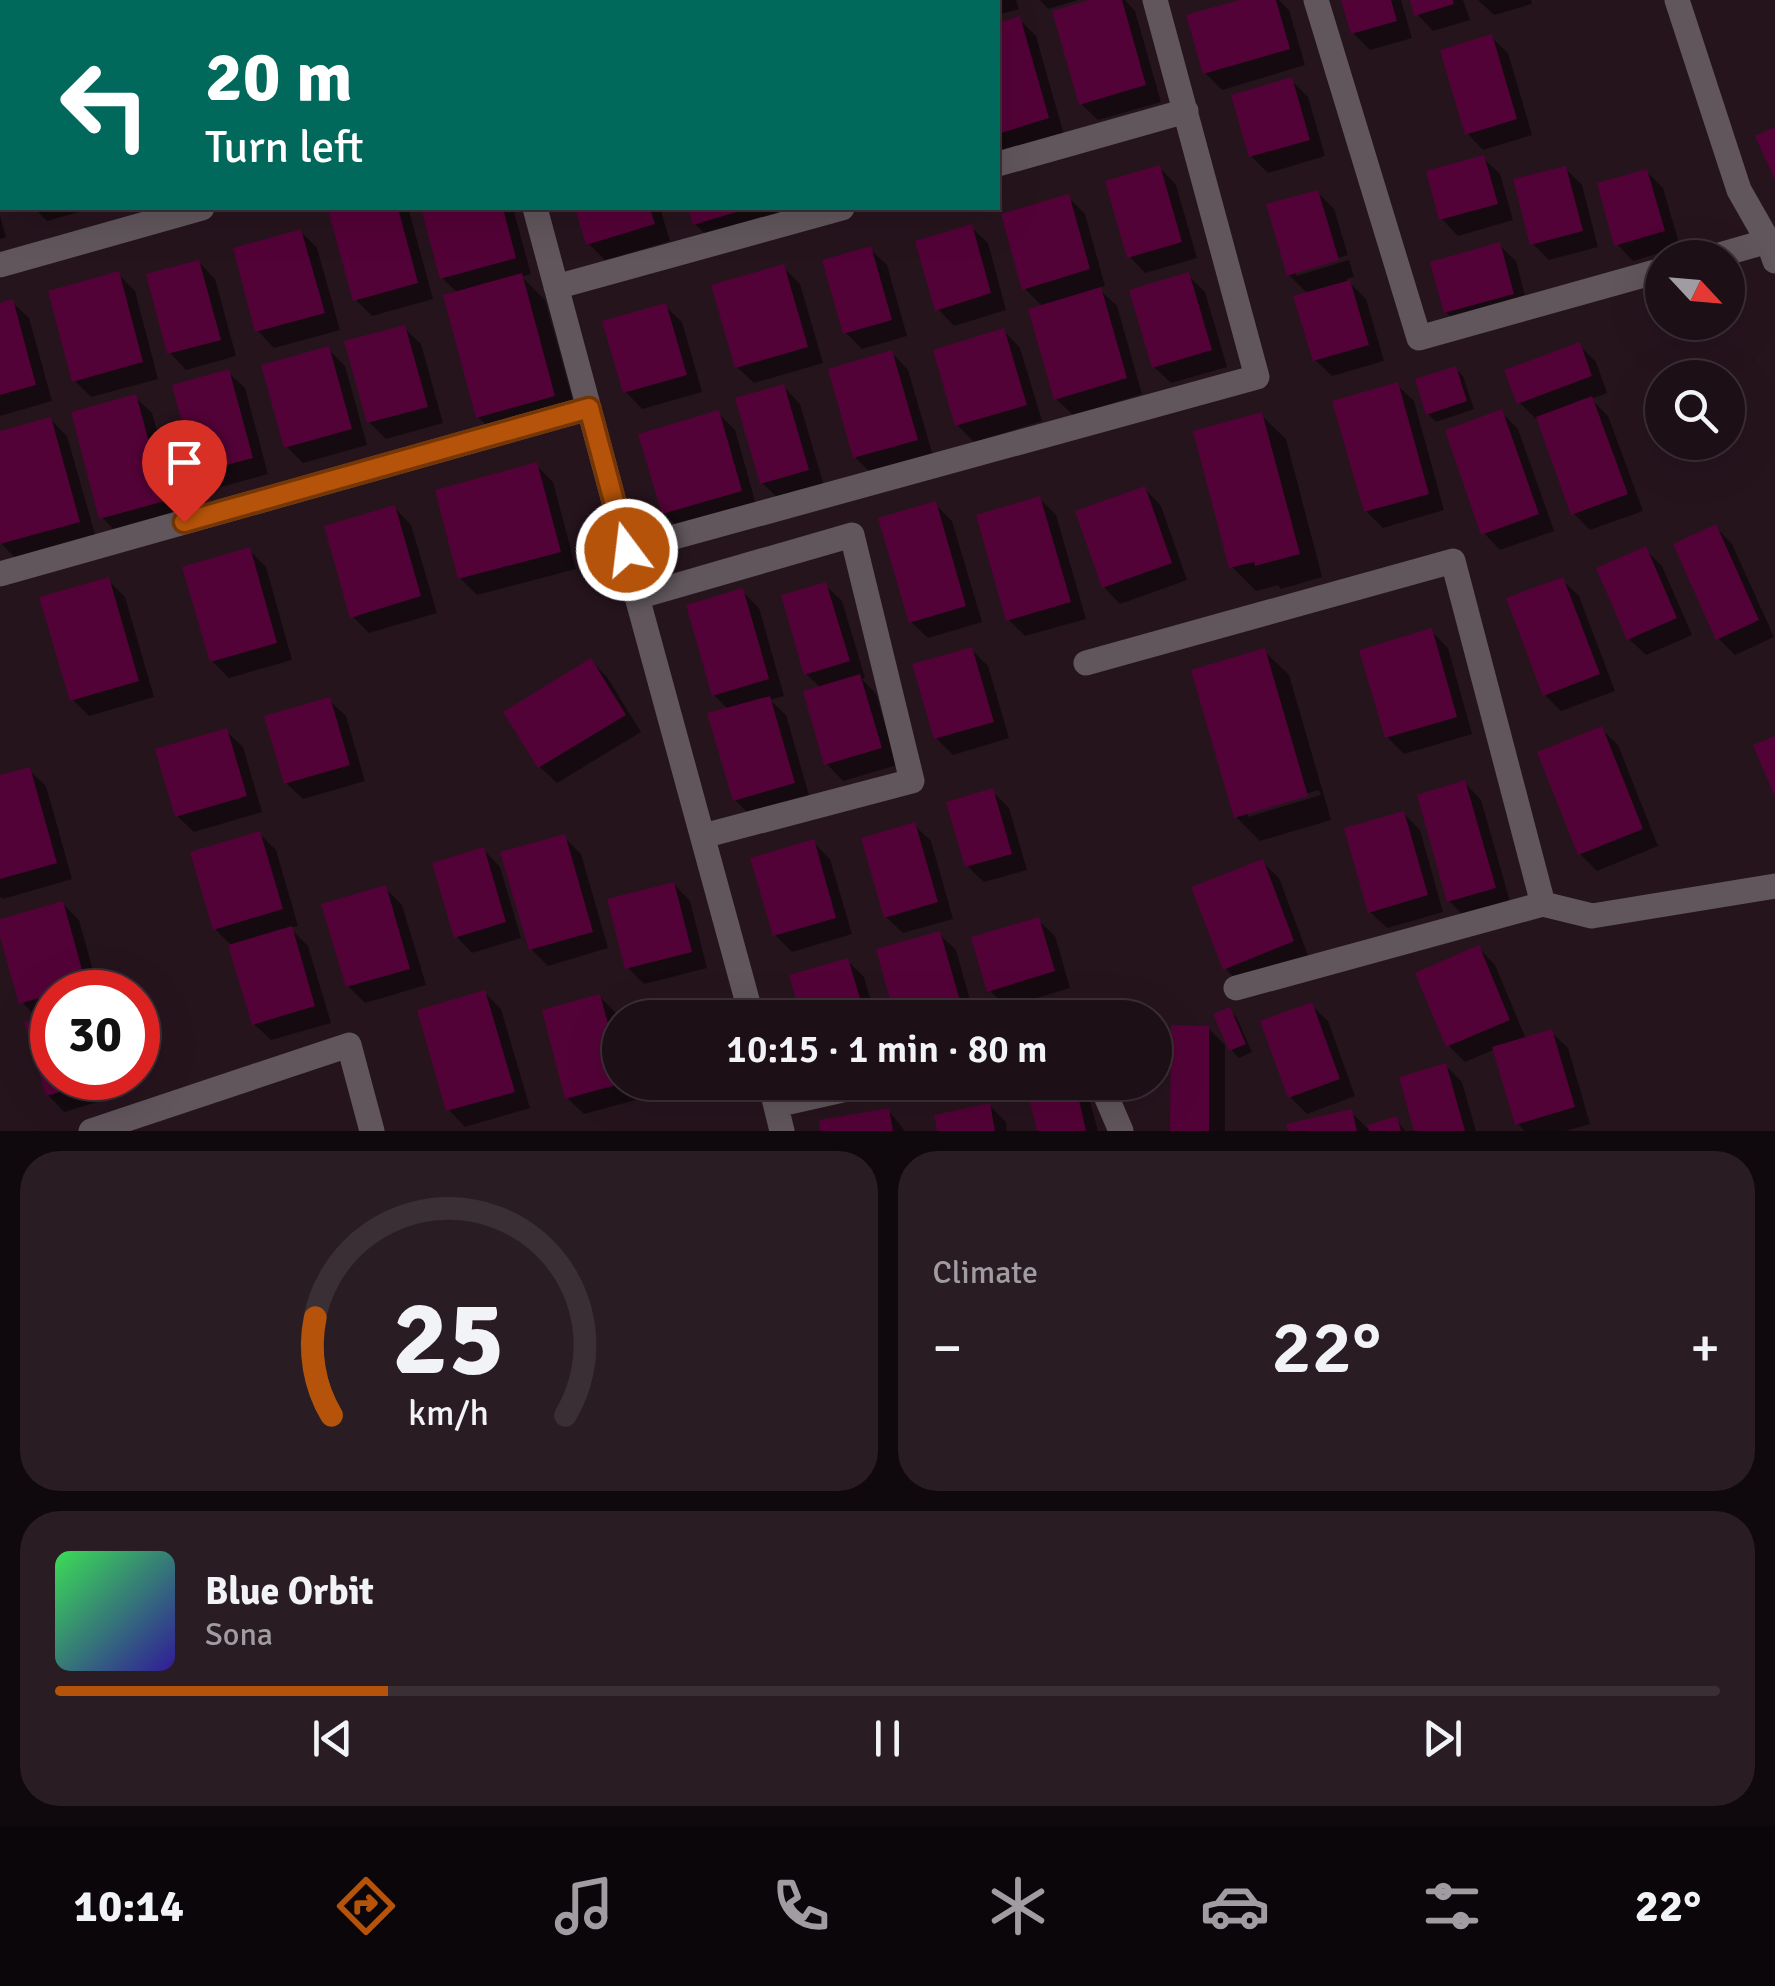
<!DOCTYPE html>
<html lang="en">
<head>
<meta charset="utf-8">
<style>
	body { margin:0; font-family:Signika,sans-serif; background:#291d23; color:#f1f3f6; height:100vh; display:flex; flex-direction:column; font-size:38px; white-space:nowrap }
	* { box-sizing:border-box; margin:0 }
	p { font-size:32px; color:#a09ca1 }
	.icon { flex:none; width:55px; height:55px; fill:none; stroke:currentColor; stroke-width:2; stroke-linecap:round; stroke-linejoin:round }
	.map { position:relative; height:1131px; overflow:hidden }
	.panel { display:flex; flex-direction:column; gap:20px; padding:20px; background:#0f080c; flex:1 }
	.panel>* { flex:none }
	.hud { position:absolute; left:0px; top:0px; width:1000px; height:210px; box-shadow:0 10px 40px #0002,0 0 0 2px #3a2f35; background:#00695c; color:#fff; overflow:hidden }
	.needle { width:65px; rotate:116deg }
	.fabs { position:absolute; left:1645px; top:240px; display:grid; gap:20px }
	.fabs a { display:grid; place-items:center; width:100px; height:100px; border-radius:50%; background:#1c0f16; box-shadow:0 10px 40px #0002,0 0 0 2px #3a2f35; font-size:50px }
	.speed { position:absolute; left:30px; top:970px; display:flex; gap:20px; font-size:50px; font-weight:700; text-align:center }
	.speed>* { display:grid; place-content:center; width:130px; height:130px; border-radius:50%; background:#1c0f16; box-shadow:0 10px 40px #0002,0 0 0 2px #3a2f35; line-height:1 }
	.speed .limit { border:15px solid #d22; background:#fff; color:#111 }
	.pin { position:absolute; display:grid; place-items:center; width:85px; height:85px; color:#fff; margin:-102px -42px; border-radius:50% 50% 50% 0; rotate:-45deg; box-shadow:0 0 10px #0007 }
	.pin .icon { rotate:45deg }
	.me { position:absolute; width:110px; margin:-55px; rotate:345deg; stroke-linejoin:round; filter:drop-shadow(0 0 8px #0008) }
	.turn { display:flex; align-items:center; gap:35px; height:210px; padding:0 40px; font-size:45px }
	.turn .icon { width:130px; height:130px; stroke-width:2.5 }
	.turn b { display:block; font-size:70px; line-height:85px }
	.big { font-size:75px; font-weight:600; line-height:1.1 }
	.panel .card { flex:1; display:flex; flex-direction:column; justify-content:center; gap:15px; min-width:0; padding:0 35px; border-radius:40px; background:#291d23 }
	.panel .dial { align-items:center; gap:0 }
	.dial svg { height:260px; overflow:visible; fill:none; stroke:#3a2f35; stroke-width:7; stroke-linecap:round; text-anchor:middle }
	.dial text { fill:#f1f3f6; stroke:none }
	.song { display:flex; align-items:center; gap:30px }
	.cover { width:120px; height:120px; border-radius:15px; background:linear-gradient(135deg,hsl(130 70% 55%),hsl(250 70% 35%)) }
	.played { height:10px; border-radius:5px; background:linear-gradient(90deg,#b45309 20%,#3a2f35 20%) }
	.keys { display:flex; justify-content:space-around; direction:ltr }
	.heat { display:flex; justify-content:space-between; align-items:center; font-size:55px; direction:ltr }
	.panel .tiles { flex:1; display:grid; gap:20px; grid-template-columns:1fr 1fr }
	.card:last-child { grid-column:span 2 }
	.trip { position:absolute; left:602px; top:1000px; width:570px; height:100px; border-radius:50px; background:#1c0f16; box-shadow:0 10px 40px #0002,0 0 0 2px #3a2f35; font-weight:600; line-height:100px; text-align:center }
	.menu { display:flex; height:160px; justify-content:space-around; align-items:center; background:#0b0609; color:#a09ca1 }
	.menu .icon { width:70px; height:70px }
	.menu .current { color:#b45309 }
	.menu b { font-size:45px; color:#f1f3f6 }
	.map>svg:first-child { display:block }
</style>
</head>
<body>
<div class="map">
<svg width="1775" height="1131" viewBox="0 0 1775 1131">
	<rect width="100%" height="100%" fill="#26141d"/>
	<path fill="#0007" fill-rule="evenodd" d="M0,0L44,2H2V86Z
		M71,0H157V2H72Z
		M178,0H252L253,2H179Z
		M697,0H753L756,2H688Z
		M796,0H877L878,2H797Z
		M918,0H1016L1019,9L998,15V2Z
		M1040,0H1078L1048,9Z
		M1098,0H1125L1135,11L1161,102L1098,120L1081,104Z
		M1248,0H1279L1289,10L1305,65L1222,90L1205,73Z
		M1343,0H1401L1412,38L1370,50L1353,33Z
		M1413,0H1463L1470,20L1433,31L1417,14Z
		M1478,0H1531L1532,4L1494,15Z
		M1019,19L1036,36L1064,135L1005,153L998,145V26Z
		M1491,37L1508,53L1532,135L1483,150L1467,133Z
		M1291,80L1308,97L1325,156L1268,173L1251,156Z
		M1483,158L1500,174L1513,220L1458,236L1442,219Z
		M1160,168L1176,185L1197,258L1145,273L1129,256Z
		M1566,169L1582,185L1598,247L1549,260L1532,243Z
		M1646,171L1663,188L1680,247L1633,261L1617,244Z
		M1317,192L1334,209L1348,255L1296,270V276L1349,260L1354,277L1346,279L1366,299L1384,361L1332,376L1315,360L1308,294L1289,275Z
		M1068,197L1085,214L1105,286L1098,288L1117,306L1142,394L1073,415L1056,399L1043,307L1024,288Z
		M34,208H93L47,221Z
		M348,208H405L409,211L433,299L372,316L355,299L331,212Z
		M423,208H513L531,274L522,277L545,300L578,420L502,441L478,417L458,293L442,278Z
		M578,208H660L670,241L605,260L588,243Z
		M690,208H776L780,221L712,241L695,224Z
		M0,216L6,237L0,239Z
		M971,227L988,243L1006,310L954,326L938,309Z
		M301,232L317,248L340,330L274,348L258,331Z
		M1499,245L1516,261L1529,311L1463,329L1446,312Z
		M870,249L887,265L907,336L862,349L845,332Z
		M199,262L215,279L236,356L186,370L170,353Z
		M783,267L800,284L823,363L754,383L737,367Z
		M118,274L135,291L158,379L91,397L74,380Z
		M1188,275L1205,292L1227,367L1171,383L1154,367Z
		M12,302L29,318L52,401L0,416V305Z
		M665,306L682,322L702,392L642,409L626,392Z
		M404,328L421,344L443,423L386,439L369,422Z
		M1004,331L1020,348L1042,421L974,442L957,425Z
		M1579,345L1596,362L1607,393L1591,399L1608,416L1643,511L1590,530L1573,513L1539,418L1536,419L1519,402Z
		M328,349L345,366L367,445L303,463L286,446Z
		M892,353L908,370L933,456L872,474L855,457Z
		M1455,368L1463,376L1474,409L1436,422L1428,414Z
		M228,372L245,388L268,474L214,489L198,472Z
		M1397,385L1414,401L1444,510L1383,528L1366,511Z
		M784,387L800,404L824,486L779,499L762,483Z
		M135,397L152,413L180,517L118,534L102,517Z
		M1501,412L1518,429L1554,531L1500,550L1484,533Z
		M718,413L735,430L757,508L681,530L664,513Z
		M1261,415L1286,439L1322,577L1281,589L1278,585L1256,591L1232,567Z
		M51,420L67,436L96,538L17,560L0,542V433Z
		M536,465L553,482L576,569L477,595L460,578Z
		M1145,489L1161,506L1187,580L1120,604L1104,587Z
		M1040,499L1056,515L1086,619L1025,636L1009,620Z
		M935,504L952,521L982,622L928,638L911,622Z
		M395,508L411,525L437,613L369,633L352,616Z
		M1716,527L1732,544L1774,637L1735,655L1718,638Z
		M1645,549L1662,566L1692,635L1646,655L1629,639Z
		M249,550L266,567L292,660L229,678L212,661Z
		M108,580L125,597L154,697L89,716L72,699Z
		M1562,580L1579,596L1615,691L1561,711L1545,695Z
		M825,585L842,601L865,678L862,679L876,694L897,765L843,781L827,764L821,688L806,674Z
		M742,591L759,608L784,696L770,700L786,715L810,799L752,817L735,800L729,710L714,695Z
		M1431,631L1448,648L1472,734L1404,754L1387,737Z
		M971,649L988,666L1009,738L953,755L936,738Z
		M1264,651L1289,675L1331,820L1260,841L1236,817ZM1319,790L1321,795L1248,817V811Z
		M591,661L607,677L641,732L557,783L540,767Z
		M329,700L346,716L365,781L303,799L286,783Z
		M1601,729L1618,745L1658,846L1597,871L1580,854Z
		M226,731L243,747L262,812L194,832L177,816Z
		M29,770L46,786L72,879L3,899L0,897V778Z
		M1465,783L1481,800L1511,905L1466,918L1449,901Z
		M992,791L1009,808L1027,870L984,882L967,866Z
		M1403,813L1420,830L1443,912L1387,928L1370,912Z
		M914,825L931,841L953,919L903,933L886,917Z
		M260,834L276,850L298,926L290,928L308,946L331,1023L271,1040L254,1024L231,945L215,929Z
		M564,837L581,854L608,948L548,966L531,949Z
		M813,842L830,859L852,934L792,952L775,935Z
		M484,850L500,867L521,938L472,953L456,936Z
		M1262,862L1279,878L1309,958L1241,985L1225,968Z
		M674,884L690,901L707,968L644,984L627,967Z
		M385,888L402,905L426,985L365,1003L348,986Z
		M62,903L79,920L99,992H52V1078H123L127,1093L64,1112L48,1095L39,1020L22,1002L0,928V921Z
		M1038,920L1055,936L1070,988L1006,1007L989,990Z
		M939,934L956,950L975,1018H898Z
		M1479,948L1495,965L1526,1039L1551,1032L1568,1048L1590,1124L1566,1131H1525L1518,1124L1495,1049L1465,1062L1448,1045Z
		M848,961L864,977L876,1018H804Z
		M485,993L501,1009L530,1108L465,1127L449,1110Z
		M599,996L616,1013L620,1029V1082H634L639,1099L584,1114L567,1098Z
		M1311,1005L1328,1021L1355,1096L1307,1114L1290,1097Z
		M1229,1010L1237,1018L1252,1052L1239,1058L1231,1050L1216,1016Z
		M1208,1028L1225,1045V1131H1173Z
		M1446,1066L1462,1082L1476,1131H1417Z
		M1032,1082H1080L1087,1090L1098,1131H1039Z
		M989,1105L1006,1122L1007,1131H939Z
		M888,1110L905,1131H823Z
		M1351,1112L1367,1128L1396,1119L1405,1131H1291Z"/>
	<path fill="#530237" d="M1089,0H1122L1146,85L1079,105L1052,11Z
		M1239,0H1276L1290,49L1203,74L1186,15Z
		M1341,0H1391L1397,21L1351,34Z
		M1410,0H1453L1454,4L1414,16Z
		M1020,16L1049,118L998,134V23Z
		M1492,34L1517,119L1465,135L1440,50Z
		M1292,77L1310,140L1249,157L1231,95Z
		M1775,127V180L1755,136Z
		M1484,155L1498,204L1439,220L1426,171Z
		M1160,165L1182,242L1127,258L1105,181Z
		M1566,166L1583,231L1530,245L1513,179Z
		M1647,169L1665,231L1614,246L1597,183Z
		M1318,190L1339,260L1287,276L1266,204Z
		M1069,194L1090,269L1022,290L1001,214Z
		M339,208H398L418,283L353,301L328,210Z
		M421,208H503L516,258L440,279Z
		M575,208H650L655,224L586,245Z
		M688,208H750L693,225Z
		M972,224L991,293L935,311L915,241Z
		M301,229L325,313L255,332L233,248Z
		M1500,242L1514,294L1444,313L1430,262Z
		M871,246L892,320L843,334L822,260Z
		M199,260L221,340L167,354L146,274Z
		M784,264L808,347L735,368L711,285Z
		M119,271L143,362L72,382L48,291Z
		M1189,272L1212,350L1152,368L1129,290Z
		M522,273L555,396L476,418L443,295Z
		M1350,280L1369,345L1313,361L1293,296Z
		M1101,287L1127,378L1054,400L1028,309Z
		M13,299L36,385L0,395V303Z
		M666,303L687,375L623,393L602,321Z
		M405,325L428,407L367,423L344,341Z
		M1004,328L1027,405L955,426L933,350Z
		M1580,342L1592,376L1517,404L1504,370Z
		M329,346L352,429L284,448L261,365Z
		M892,350L918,440L853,458L828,369Z
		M1456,366L1467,401L1426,415L1415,379Z
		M229,369L253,458L195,473L172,385Z
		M1398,382L1429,494L1364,512L1332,401Z
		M784,384L809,470L760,484L735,398Z
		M136,394L165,501L99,519L71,412Z
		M1592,396L1628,494L1571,515L1536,417Z
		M1502,409L1539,514L1481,535L1445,430Z
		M719,410L742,491L662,514L638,434Z
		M1262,412L1300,554L1255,566L1254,562L1229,568L1193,431Z
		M51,417L80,522L0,544V431Z
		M537,462L561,552L458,579L435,490Z
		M1145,486L1172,563L1102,588L1075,511Z
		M1040,496L1071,602L1006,621L976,515Z
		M936,501L966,606L909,623L878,518Z
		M395,505L421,596L350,618L324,526Z
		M1716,524L1759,620L1716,640L1673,544Z
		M1646,546L1677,618L1627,640L1596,568Z
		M250,547L277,643L210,662L182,567Z
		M109,577L139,681L70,701L39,597Z
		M1563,577L1600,674L1543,696L1506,598Z
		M826,582L850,661L804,675L781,595Z
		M743,588L769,679L712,696L686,605Z
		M1432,628L1457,717L1385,738L1359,650Z
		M972,647L994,722L934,739L912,664Z
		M1265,648L1308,796L1234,818L1191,670Z
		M591,658L626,715L538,768L503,712Z
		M860,674L882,748L824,765L803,691Z
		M770,696L795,783L733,801L707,713Z
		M330,697L350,765L284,784L264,716Z
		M1602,726L1643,829L1578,855L1537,752Z
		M227,728L247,796L175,817L155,749Z
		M1775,736V797L1753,745Z
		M30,767L57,863L0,879V775Z
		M1465,780L1496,888L1447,902L1417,795Z
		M993,788L1012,854L965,867L946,802Z
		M1404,811L1428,895L1368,913L1344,828Z
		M915,822L938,902L884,918L861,838Z
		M260,831L283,909L213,930L190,852Z
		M565,834L593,932L529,950L500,852Z
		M814,839L836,918L773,936L750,858Z
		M484,847L506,922L454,938L432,863Z
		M1263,859L1294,941L1223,970L1191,887Z
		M674,882L692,952L625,969L607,899Z
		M386,885L410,969L346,987L321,904Z
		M63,901L86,984L19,1004L0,937V919Z
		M1039,917L1055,971L987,992L971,937Z
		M292,926L315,1006L252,1025L228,945Z
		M940,931L965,1018H895L876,949Z
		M1479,945L1510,1020L1446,1047L1415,973Z
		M848,958L866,1018H801L789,975Z
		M485,990L515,1092L446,1111L417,1010Z
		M600,994L620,1069V1084L565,1099L542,1010Z
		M1312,1002L1340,1079L1288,1098L1260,1021Z
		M1230,1007L1246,1044L1229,1051L1213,1014Z
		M52,1014V1078L106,1079L46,1096L24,1022Z
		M1171,1025L1209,1026V1131H1170Z
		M1552,1029L1575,1107L1515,1125L1492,1047Z
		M1446,1063L1465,1131H1414L1399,1077Z
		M1025,1082H1075L1086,1131H1037Z
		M990,1103L995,1131H937L934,1115Z
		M889,1108L893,1131H820L819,1120Z
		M1352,1109L1357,1131H1288L1286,1124Z
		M1397,1116L1401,1131H1369L1367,1125Z"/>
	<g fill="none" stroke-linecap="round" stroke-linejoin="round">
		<path stroke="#60565b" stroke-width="25" d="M486,0L487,2
			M1316,0L1419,338L1662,270
			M1677,0L1739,190L1768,241L1775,261
			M543,2L552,0
			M998,164L1186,111
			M535,208L627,550L1257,377L1155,0
			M1709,258L1768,241
			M0,265L202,208
			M556,287L842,208
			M0,574L589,408
			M1086,663L1453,561L1543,904
			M703,836L912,781L852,535L637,597L752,1018
			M1236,988L1543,904L1592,916L1775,886
			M770,1082L782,1131
			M1100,1082L1121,1131
			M776,1105L878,1082
			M91,1131L349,1045L372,1131"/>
	</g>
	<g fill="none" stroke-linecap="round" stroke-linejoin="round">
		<defs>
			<path id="route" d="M184,522L589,408L627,550"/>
		</defs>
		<use href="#route" stroke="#753606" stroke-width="25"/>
		<use href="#route" stroke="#b45309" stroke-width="18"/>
	</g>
</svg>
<div class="fabs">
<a><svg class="needle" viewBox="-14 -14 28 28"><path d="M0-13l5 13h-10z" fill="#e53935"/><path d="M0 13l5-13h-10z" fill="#a09ca1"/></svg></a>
<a><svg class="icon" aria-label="search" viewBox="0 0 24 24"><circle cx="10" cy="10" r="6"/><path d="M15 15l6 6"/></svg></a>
</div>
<div class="speed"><div class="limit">30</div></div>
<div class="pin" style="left:184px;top:522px;background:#d93025"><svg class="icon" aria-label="arrive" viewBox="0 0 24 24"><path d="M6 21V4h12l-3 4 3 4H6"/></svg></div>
<svg class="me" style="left:627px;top:550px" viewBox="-20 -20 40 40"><circle r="17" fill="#b45309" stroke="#fff" stroke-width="3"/><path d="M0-11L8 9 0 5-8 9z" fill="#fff"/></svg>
<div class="trip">10:15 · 1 min · 80 m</div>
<div class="hud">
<div class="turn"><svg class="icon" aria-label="left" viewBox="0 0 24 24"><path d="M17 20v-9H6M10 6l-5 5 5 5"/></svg><div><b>20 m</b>Turn left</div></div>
</div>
</div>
<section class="panel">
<div class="tiles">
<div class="card dial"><svg viewBox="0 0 100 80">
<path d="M14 69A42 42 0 1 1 86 69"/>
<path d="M14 69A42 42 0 0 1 9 39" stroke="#b45309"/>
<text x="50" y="56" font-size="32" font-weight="700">25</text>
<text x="50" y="72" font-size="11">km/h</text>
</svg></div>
<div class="card"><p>Climate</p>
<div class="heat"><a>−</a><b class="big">22°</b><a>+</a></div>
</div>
<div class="card">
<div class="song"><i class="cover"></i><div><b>Blue Orbit</b><p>Sona</p></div></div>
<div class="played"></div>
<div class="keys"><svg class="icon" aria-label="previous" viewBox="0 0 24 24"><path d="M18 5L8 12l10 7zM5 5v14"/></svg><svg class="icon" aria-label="pause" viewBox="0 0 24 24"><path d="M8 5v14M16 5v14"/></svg><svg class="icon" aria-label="next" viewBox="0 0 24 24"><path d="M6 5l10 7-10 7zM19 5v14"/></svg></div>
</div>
</div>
</section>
<nav class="menu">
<b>10:14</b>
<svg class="icon current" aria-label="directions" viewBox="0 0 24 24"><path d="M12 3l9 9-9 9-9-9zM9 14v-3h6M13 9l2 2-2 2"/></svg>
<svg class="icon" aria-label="music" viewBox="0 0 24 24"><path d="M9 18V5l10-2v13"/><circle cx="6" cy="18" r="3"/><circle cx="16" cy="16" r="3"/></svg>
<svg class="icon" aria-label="phone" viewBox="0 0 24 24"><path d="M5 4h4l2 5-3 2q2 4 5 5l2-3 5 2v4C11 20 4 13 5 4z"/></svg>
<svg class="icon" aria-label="climate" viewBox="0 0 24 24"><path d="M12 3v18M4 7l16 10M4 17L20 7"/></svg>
<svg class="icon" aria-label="car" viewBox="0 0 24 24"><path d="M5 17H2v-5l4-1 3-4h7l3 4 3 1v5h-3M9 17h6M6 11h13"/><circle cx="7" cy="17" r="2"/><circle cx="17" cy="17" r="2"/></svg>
<svg class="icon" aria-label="filters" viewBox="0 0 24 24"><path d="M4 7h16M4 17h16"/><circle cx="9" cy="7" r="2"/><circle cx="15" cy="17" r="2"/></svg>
<b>22°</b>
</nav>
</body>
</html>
